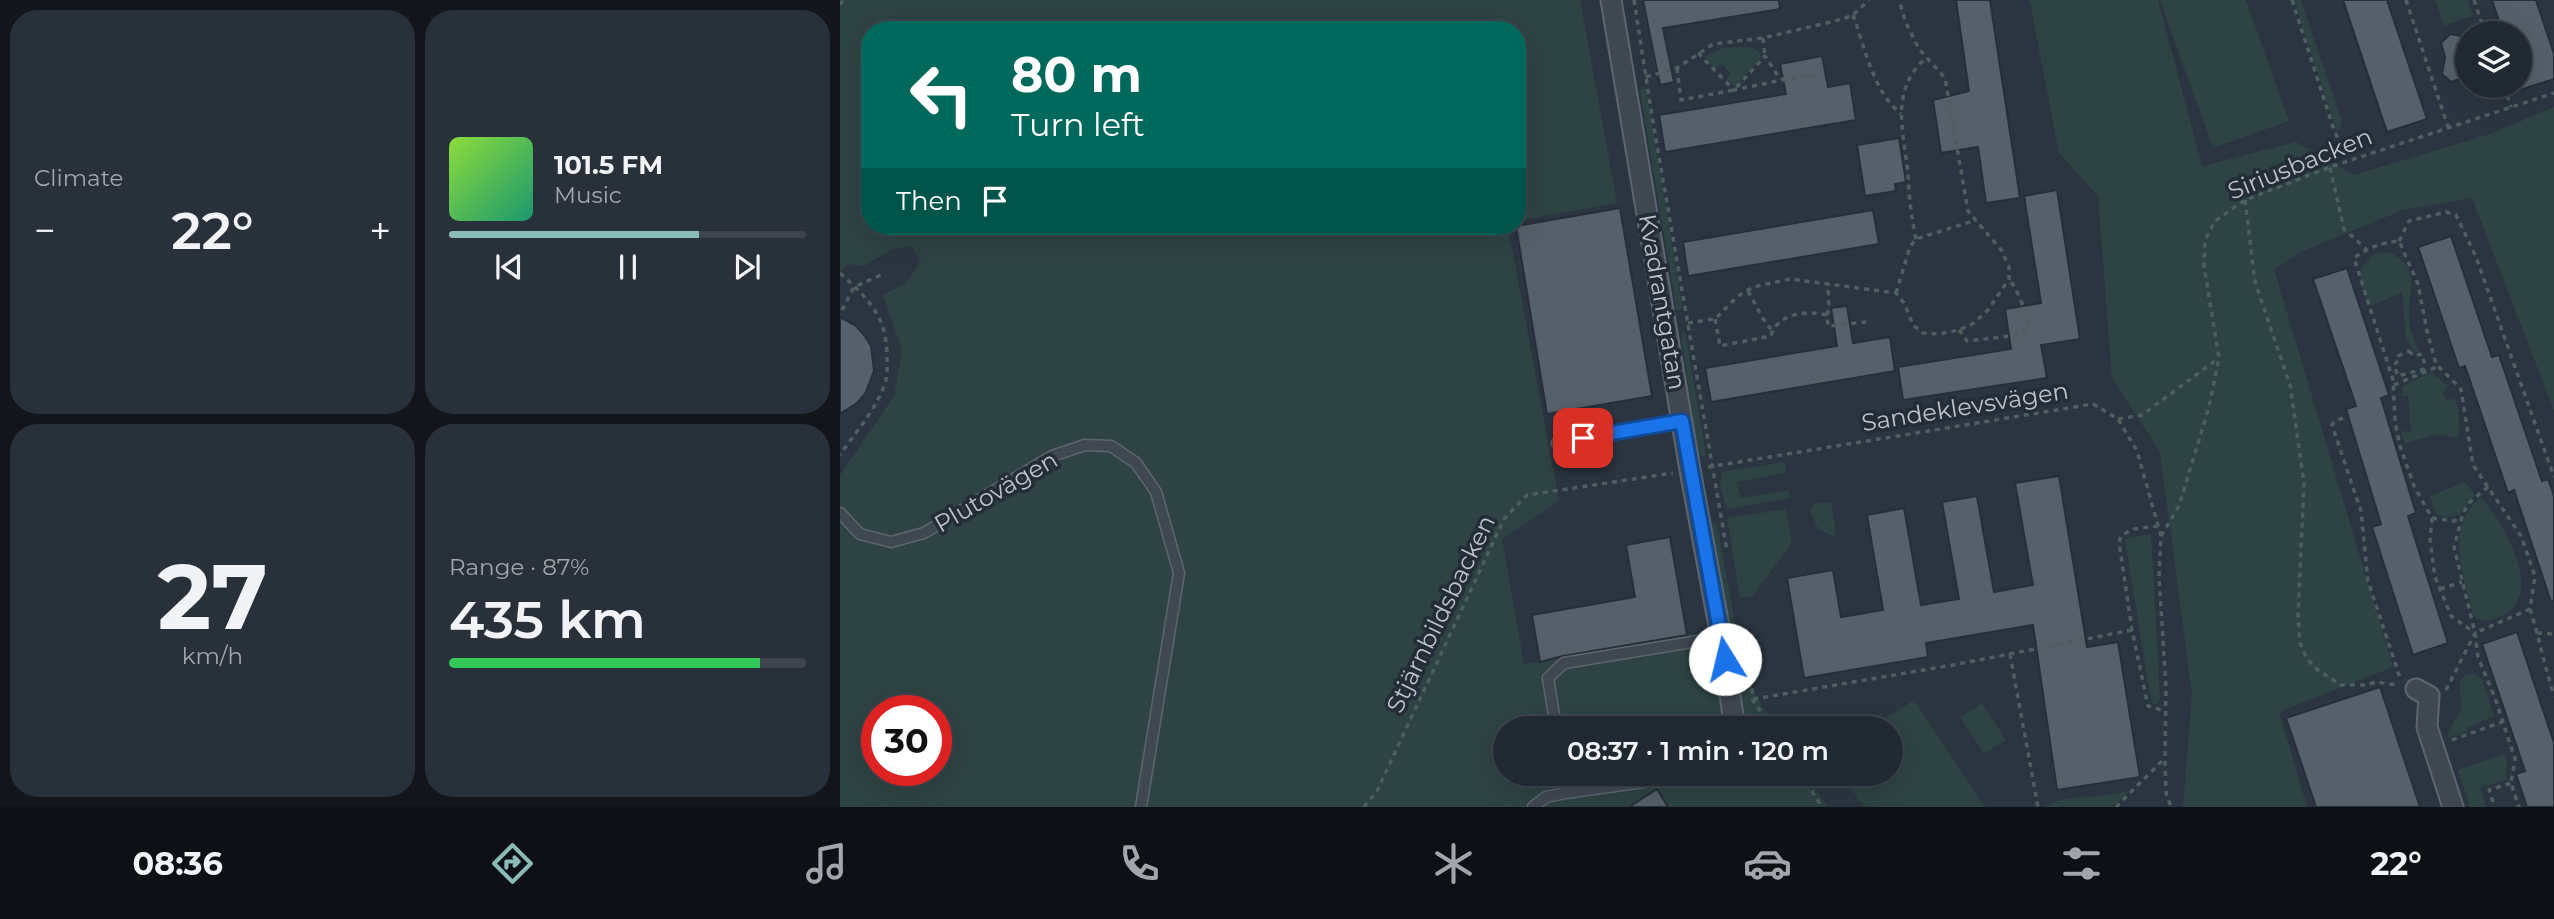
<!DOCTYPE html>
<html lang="en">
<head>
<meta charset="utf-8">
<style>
	body { margin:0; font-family:Montserrat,sans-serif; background:#283039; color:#f1f3f6; height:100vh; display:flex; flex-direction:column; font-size:26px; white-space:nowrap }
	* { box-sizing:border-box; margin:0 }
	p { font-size:23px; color:#a2a6ab }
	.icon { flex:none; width:38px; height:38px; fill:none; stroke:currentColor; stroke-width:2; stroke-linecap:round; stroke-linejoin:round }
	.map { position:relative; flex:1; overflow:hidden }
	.panel { display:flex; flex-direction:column; gap:10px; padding:10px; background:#12161b; width:840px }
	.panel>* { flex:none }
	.guide { position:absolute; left:21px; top:21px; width:665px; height:214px; border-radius:28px; box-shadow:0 7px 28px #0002,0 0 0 2px #3d444d; background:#00695c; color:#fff; overflow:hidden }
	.buttons { position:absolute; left:1615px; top:21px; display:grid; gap:14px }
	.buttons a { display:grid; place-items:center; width:77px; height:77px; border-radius:50%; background:#202831; box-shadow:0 7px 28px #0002,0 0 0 2px #3d444d; font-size:35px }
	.speed { position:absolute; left:21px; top:695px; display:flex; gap:14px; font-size:35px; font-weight:700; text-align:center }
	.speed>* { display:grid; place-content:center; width:91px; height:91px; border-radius:50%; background:#202831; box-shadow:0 7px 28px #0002,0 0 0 2px #3d444d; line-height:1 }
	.speed .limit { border:10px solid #d22; background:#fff; color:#111 }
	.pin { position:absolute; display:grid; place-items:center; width:60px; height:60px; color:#fff; margin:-30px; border-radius:14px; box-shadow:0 4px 10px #0006 }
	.me { position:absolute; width:77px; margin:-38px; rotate:351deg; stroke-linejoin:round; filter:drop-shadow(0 0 5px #0008) }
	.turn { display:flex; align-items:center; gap:24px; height:147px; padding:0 35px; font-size:32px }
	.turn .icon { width:91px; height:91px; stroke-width:2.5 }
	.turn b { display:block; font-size:49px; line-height:60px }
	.then { display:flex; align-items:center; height:66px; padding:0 35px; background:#0003; gap:14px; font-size:26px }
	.big { font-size:52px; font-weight:600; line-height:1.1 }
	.panel .widget { flex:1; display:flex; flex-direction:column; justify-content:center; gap:10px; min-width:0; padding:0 24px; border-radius:28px; background:#283039 }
	.panel .dial { align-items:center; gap:0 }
	.dial b { font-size:91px; line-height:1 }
	.song { display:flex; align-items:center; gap:21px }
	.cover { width:84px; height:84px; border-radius:10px; background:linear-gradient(135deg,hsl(90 70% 55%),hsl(160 70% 35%)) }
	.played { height:7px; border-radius:4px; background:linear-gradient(90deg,#8bbbb9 70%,#3d444d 70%) }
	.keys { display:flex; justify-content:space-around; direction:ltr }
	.heat { display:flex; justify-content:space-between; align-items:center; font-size:38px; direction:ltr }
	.charge { height:10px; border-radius:5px; background:linear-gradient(90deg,#34c759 87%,#3d444d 0) }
	.panel .tiles { flex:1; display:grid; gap:10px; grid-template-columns:repeat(2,1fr) }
	.trip { position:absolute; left:653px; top:716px; width:410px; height:70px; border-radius:35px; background:#202831; box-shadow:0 7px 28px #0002,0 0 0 2px #3d444d; font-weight:600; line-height:70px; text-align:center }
	.tabs { display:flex; height:112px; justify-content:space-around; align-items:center; background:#0d1014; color:#a2a6ab }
	.tabs .icon { width:49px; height:49px }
	.tabs .selected { color:#8bbbb9 }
	.tabs b { font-size:32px; color:#f1f3f6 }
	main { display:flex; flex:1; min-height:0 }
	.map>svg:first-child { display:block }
</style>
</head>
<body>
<main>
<section class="panel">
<div class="tiles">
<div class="widget"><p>Climate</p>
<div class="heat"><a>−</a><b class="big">22°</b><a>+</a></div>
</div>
<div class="widget">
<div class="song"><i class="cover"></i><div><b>101.5 FM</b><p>Music</p></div></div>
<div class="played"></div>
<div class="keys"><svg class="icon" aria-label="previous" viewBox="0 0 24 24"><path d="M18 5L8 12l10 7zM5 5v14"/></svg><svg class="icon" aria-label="pause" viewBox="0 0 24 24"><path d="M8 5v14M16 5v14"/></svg><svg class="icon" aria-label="next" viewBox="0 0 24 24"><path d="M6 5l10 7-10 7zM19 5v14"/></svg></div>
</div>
<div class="widget dial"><b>27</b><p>km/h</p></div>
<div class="widget"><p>Range · 87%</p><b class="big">435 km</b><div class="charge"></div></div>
</div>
</section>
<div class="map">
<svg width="1714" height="807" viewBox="0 0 1714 807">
	<rect width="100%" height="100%" fill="#2b3541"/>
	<path fill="#2e4343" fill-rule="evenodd" d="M0,0H740L777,203L677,221V30H30V226H668L719,501L662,539L684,664L887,628L871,526L872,523L877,524L896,628L890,632L896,651L900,653L905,678L936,728H665V774H966L988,807H0V475L54,396L62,350L43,295L66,283L81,261L71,247L54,248L24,266L7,264L0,272ZM37,710H96V770H37Z
		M1188,0H1318L1362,166L1456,142L1514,175L1650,134L1714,107V411L1632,198L1563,210L1463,251L1434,269L1553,667L1439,712L1467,807H1343L1352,694L1320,452L1272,378L1258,196L1219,153L1190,2Z
		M1320,0H1406L1449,121L1373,148Z
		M1454,0H1461L1502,121L1499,131L1496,129Z
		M1595,0H1628L1633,16L1604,26Z
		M906,47C912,47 920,50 921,57L897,85H893L887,79L890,73L882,64L874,68L865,56L883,48Z
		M803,86L806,89L842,305L840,310H836V306L800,91Z
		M1548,252C1582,266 1568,290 1569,317C1569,328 1574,340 1579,350L1577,352H1574L1566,338L1562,293L1529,306L1521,285L1520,269L1534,254Z
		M845,331L866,455L864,456H860L858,451L842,344L841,334Z
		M1591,372L1608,386L1602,393L1607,401L1614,398C1620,412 1620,424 1618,438L1599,434L1565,443L1561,431L1571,432L1568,396H1563L1562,387Z
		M945,462L946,473L897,482L901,498L949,490L950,498L887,509L880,485L882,472Z
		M1625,482L1635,495L1619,515L1604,517L1595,513L1590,496Z
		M1641,497C1669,530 1714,612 1643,621L1634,617C1624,576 1603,528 1641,497Z
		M991,502L996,533L993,536L978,529L970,511L974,504Z
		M946,509L952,543L913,596L900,598L887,518Z
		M1311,534L1320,698L1317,704L1312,703L1310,695L1285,540L1287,538Z
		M1634,673L1642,679L1654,716L1627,728L1628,731L1608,738C1609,727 1616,720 1620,711C1625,696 1610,676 1634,673Z
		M1074,700L1145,807H1024L1001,774H1050V728H1031Z
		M1142,703L1166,740L1144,754L1120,717Z
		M1664,754L1667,761L1666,780L1640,788L1646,807H1630L1618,770Z
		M1286,791H1290L1272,807H1204C1225,793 1261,800 1286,791Z"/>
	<path fill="#55606b" stroke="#262e39" stroke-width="2" d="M803,0H939L940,9L823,28L834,82L820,85Z
		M1116,0H1150L1180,198L1146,203L1138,147L1101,153L1093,100L1129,91Z
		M1503,0H1547L1587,119L1547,132Z
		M1652,0H1696L1714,54V79L1680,90V33H1663Z
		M1610,34L1621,36L1628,51V76L1611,82L1602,74L1605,57L1601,43Z
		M982,56L988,87L1010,83L1016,120L825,152L819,115L946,94L940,64Z
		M1059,138L1066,182L1055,184L1056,191L1025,196L1017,145Z
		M1217,190L1240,339L1201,345L1207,378L1063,400L1058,367L1171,349L1165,309L1201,303L1184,196Z
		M780,208L812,396L707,414L676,226Z
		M1033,210L1039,244L848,276L843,242Z
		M1611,236L1652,357L1659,355L1702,481L1708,479L1714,496V601L1711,602L1674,490L1668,493L1625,366L1619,368L1578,247Z
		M1507,268L1549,395L1541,398L1576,513L1568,516L1608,643L1573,655L1532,527L1541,524L1506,409L1516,406L1473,279Z
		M1007,306L1013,343L1050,337L1055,371L871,402L865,368L997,346L991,308Z
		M0,317L16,326L24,335L31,346L34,371L25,394L17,403L0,414Z
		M1219,476L1247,647L1278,642L1300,777L1217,790L1193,625L1086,643L1088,657L964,678L947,578L993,570L1001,617L1043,610L1027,515L1064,508L1081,605L1119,599L1102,502L1137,496L1154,592L1193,585L1175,483Z
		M830,537L847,635L723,656L700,662L692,615L795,597L786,545Z
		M1677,632L1714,743V807H1687L1676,774L1685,771L1642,644Z
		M1540,687L1580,807H1476L1446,718Z
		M817,789L828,807H789Z"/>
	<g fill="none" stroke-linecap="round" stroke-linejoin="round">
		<defs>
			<path id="lane" d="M717,443L842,421
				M0,513L20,534L51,542L84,533L212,456L245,445L271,446L296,463L316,492L339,573L301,807
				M716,728L708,678L724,663L901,634
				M723,774L726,793
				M693,807L706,797L726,793L860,774"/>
			<path id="street" d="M771,0L850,470L881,637L895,728
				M1576,689L1589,696L1587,727L1613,807"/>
		</defs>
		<use href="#lane" stroke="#5d656e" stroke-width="13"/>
		<use href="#street" stroke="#5d656e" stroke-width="23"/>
		<path stroke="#4d5f61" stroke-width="3.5" stroke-dasharray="5 5" stroke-linecap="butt" d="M794,0L812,116L887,551
			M1452,0L1494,130L1508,160
			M1566,0L1608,127
			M1634,0L1645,33
			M0,5L3,0
			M1013,15C1025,48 1033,91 1061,114
			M923,38L925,56
			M858,53L894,90L942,80
			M837,68L841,100L894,90L925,56L938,76L944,80L980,74
			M806,77L837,68L873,44L923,38L1003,19L1013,15L1029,0
			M1664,86L1671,107
			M1490,168L1504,229L1526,249
			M1405,200L1415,282L1450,385L1464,483L1458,617L1460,643L1466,657L1475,668L1501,685H1524L1537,682L1557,685
			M1076,239C1071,217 1069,196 1068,174C1064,132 1049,90 1086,58
			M1559,241L1569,221L1606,212L1616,215L1636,257L1714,477
			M0,273C28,299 46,315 47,354C47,365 48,376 44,386C35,411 14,434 0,455
			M908,291L922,317L932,331
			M1056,293L1070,247L1076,239L1136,220
			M2,310L14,287L41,275
			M987,315L989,308L988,284
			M875,319L880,346L931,336C937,313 967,310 987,315L988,326L1027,322
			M848,323L875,319L898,296L913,287L950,279L1056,293L1064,303L1073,325L1083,333L1100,334L1119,330L1134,323L1148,310L1169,279V267L1162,251L1128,211L1105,78L1079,49L1066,23L1059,0
			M1119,330L1127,341L1179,335C1183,332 1186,330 1187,325C1188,314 1176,287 1169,279
			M1569,351L1574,356L1582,354L1585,366L1584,369L1558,376L1554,365L1558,361V356Z
			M1554,385L1599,366
			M1503,418L1495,421L1492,425L1521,511L1528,581L1560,678
			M1278,419L1302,415L1379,358
			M868,467L1253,404L1278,419L1297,451L1321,536L1319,577L1326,687L1325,758L1326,793L1331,807
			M1648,487L1630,502L1623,513L1614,547L1635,633L1638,657L1655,698L1675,759L1671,783L1679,807
			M1592,518L1613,521L1620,519
			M1318,526L1294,529L1282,535L1279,542L1292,630L1308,706L1325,711
			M1321,536L1339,506L1369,407L1379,358L1364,266L1365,240L1375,221L1405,200L1490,167L1714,93
			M1600,589L1622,582
			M1690,609C1699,638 1705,667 1714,696
			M1697,633L1714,634
			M1170,654L1198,807
			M906,659L914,699L1113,665L1292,630
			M1606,690L1635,633L1611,616L1595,577L1590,540L1592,518L1574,486L1560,446L1555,422L1553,380L1514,258C1529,247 1541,243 1559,241L1578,284L1587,331L1596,364L1621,389L1633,465L1681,536L1695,576L1690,609L1635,633
			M912,699L932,728
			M1612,740L1662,722
			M961,774L982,807
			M1653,802L1649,790L1671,783
			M524,807L537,791L664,519L687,495L833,473
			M1276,807L1325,758"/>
		<use href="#lane" stroke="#3f4751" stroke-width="10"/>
		<use href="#street" stroke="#3f4751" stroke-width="19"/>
	</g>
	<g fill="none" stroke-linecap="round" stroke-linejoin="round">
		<defs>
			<path id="route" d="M743,438L842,421L885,659"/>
		</defs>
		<use href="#route" stroke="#114b97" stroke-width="18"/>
		<use href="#route" stroke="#1a73e8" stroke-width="12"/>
	</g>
	<g text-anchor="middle" stroke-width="7" stroke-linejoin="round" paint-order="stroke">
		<g font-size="24" fill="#bcc2cb" stroke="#232c37">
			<text transform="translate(1460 164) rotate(-22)" y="8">Siriusbacken</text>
			<text transform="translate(822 302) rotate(80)" y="8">Kvadrantgatan</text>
			<text transform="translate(1125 407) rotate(-9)" y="8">Sandeklevsvägen</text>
			<text transform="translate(156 492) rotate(-30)" y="8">Plutovägen</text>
			<text transform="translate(601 614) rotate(-64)" y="8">Stjärnbildsbacken</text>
		</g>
	</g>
</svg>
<div class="buttons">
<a><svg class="icon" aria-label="layers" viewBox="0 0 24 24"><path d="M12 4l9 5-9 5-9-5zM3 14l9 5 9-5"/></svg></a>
</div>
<div class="speed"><div class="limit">30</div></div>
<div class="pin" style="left:743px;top:438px;background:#d93025"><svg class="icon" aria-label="arrive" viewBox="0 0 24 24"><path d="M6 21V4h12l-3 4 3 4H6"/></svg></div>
<svg class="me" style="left:885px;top:659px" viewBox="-20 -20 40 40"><circle r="19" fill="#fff"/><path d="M0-13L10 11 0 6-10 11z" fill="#1a73e8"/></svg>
<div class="trip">08:37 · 1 min · 120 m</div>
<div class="guide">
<div class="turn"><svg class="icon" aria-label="left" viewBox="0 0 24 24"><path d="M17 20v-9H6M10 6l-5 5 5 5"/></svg><div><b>80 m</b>Turn left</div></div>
<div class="then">Then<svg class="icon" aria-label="arrive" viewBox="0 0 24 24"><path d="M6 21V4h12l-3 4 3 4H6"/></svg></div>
</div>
</div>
</main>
<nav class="tabs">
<b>08:36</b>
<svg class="icon selected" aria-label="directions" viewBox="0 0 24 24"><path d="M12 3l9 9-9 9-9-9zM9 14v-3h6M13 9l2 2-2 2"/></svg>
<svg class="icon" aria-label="music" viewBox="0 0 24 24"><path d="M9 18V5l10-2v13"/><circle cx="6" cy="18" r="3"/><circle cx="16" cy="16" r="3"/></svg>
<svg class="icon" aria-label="phone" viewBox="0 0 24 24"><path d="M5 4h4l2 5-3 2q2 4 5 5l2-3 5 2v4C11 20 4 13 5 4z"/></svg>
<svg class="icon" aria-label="climate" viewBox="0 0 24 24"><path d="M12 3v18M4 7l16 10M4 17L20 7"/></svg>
<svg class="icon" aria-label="car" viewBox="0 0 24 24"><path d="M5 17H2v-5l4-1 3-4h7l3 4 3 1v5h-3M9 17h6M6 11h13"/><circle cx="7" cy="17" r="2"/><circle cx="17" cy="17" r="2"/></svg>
<svg class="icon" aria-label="filters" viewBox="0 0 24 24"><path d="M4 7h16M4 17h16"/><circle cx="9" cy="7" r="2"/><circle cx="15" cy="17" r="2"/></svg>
<b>22°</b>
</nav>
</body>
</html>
